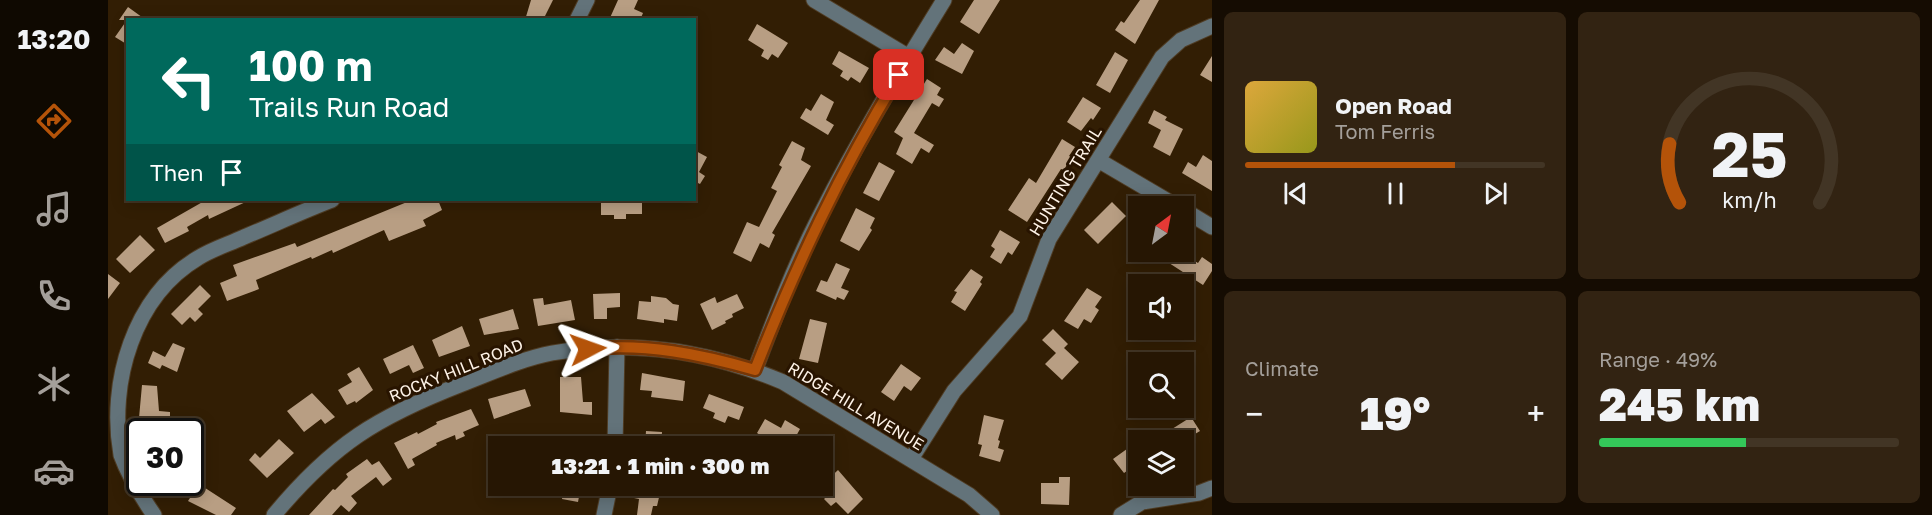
<!DOCTYPE html>
<html lang="en">
<head>
<meta charset="utf-8">
<style>
	body { margin:0; font-family:"Golos Text",sans-serif; background:#322312; color:#f1f3f6; height:100vh; display:flex; flex-direction:column; font-size:22px; white-space:nowrap }
	* { box-sizing:border-box; margin:0 }
	p { font-size:20px; color:#a49f9a }
	.icon { flex:none; width:33px; height:33px; fill:none; stroke:currentColor; stroke-width:2; stroke-linecap:round; stroke-linejoin:round }
	.map { position:relative; flex:1; overflow:hidden }
	.side { display:flex; flex-direction:column; gap:12px; padding:12px; background:#150c02; width:720px }
	.side>* { flex:none }
	.banner { position:absolute; left:18px; top:18px; width:570px; height:183px; border-radius:0px; box-shadow:0 3px 15px #0003,0 0 0 2px #423525; background:#00695c; color:#fff; overflow:hidden }
	.needle { width:39px; rotate:32deg }
	.controls { position:absolute; left:1020px; top:196px; display:grid; gap:12px }
	.controls a { display:grid; place-items:center; width:66px; height:66px; border-radius:0px; background:#261603; box-shadow:0 3px 15px #0003,0 0 0 2px #423525; font-size:30px }
	.speed { position:absolute; left:18px; top:418px; display:flex; gap:12px; font-size:30px; font-weight:700; text-align:center }
	.speed>* { display:grid; place-content:center; width:78px; height:78px; border-radius:50%; background:#261603; box-shadow:0 3px 15px #0003,0 0 0 2px #423525; line-height:1 }
	.speed .limit { border:3px solid #111; border-radius:9px; background:#fff; color:#111 }
	.pin { position:absolute; display:grid; place-items:center; width:51px; height:51px; color:#fff; margin:-26px; border-radius:12px; box-shadow:0 3px 9px #0006 }
	.me { position:absolute; width:66px; margin:-33px; rotate:86deg; stroke-linejoin:round; filter:drop-shadow(0 0 4px #0008) }
	.turn { display:flex; align-items:center; gap:21px; height:126px; padding:0 24px; font-size:27px }
	.turn .icon { width:78px; height:78px; stroke-width:2.5 }
	.turn b { display:block; font-size:42px; line-height:51px }
	.then { display:flex; align-items:center; height:57px; padding:0 24px; background:#0003; gap:12px; font-size:22px }
	.big { font-size:45px; font-weight:800; line-height:1.1 }
	.side .tile { flex:1; display:flex; flex-direction:column; justify-content:center; gap:9px; min-width:0; padding:0 21px; border-radius:9px; background:#322312 }
	.side .dial { align-items:center; gap:0 }
	.dial svg { height:156px; overflow:visible; fill:none; stroke:#423525; stroke-width:7; stroke-linecap:round; text-anchor:middle }
	.dial text { fill:#f1f3f6; stroke:none }
	.song { display:flex; align-items:center; gap:18px }
	.cover { width:72px; height:72px; border-radius:9px; background:linear-gradient(135deg,hsl(40 70% 55%),hsl(60 70% 35%)) }
	.played { height:6px; border-radius:3px; background:linear-gradient(90deg,#b45309 70%,#423525 70%) }
	.keys { display:flex; justify-content:space-around; direction:ltr }
	.heat { display:flex; justify-content:space-between; align-items:center; font-size:33px; direction:ltr }
	.charge { height:9px; border-radius:4px; background:linear-gradient(90deg,#34c759 49%,#423525 0) }
	.side .tiles { flex:1; display:grid; gap:12px; grid-template-columns:repeat(2,1fr) }
	.trip { position:absolute; left:380px; top:436px; width:345px; height:60px; border-radius:0px; background:#261603; box-shadow:0 3px 15px #0003,0 0 0 2px #423525; font-weight:800; line-height:60px; text-align:center }
	main { display:flex; flex:1; min-height:0 }
	.tab-bar { display:flex; flex-direction:column; width:108px; justify-content:space-around; align-items:center; background:#0f0901; color:#a49f9a }
	.tab-bar .icon { width:42px; height:42px }
	.tab-bar .active { color:#b45309 }
	.tab-bar b { font-size:27px; color:#f1f3f6 }
	.map>svg:first-child { display:block }
</style>
</head>
<body>
<main>
<nav class="tab-bar">
<b>13:20</b>
<svg class="icon active" aria-label="directions" viewBox="0 0 24 24"><path d="M12 3l9 9-9 9-9-9zM9 14v-3h6M13 9l2 2-2 2"/></svg>
<svg class="icon" aria-label="music" viewBox="0 0 24 24"><path d="M9 18V5l10-2v13"/><circle cx="6" cy="18" r="3"/><circle cx="16" cy="16" r="3"/></svg>
<svg class="icon" aria-label="phone" viewBox="0 0 24 24"><path d="M5 4h4l2 5-3 2q2 4 5 5l2-3 5 2v4C11 20 4 13 5 4z"/></svg>
<svg class="icon" aria-label="climate" viewBox="0 0 24 24"><path d="M12 3v18M4 7l16 10M4 17L20 7"/></svg>
<svg class="icon" aria-label="car" viewBox="0 0 24 24"><path d="M5 17H2v-5l4-1 3-4h7l3 4 3 1v5h-3M9 17h6M6 11h13"/><circle cx="7" cy="17" r="2"/><circle cx="17" cy="17" r="2"/></svg>
</nav>
<div class="map">
<svg width="1104" height="515" viewBox="0 0 1104 515">
	<rect width="100%" height="100%" fill="#321e04"/>
	<path fill="#b89e83" d="M423,0H445L435,20H417Z
		M510,0H530L526,9L535,13L532,20H501Z
		M866,0H892L871,34L852,22Z
		M1032,0H1051L1027,44L1007,30L1013,21L1016,23Z
		M20,7L38,20H20V45L7,37L19,20H11Z
		M649,24L680,43L670,58L664,54L660,60L653,56L656,50L640,40Z
		M854,43L866,51L854,74L827,60L836,47L846,54Z
		M731,51L761,68L752,83L743,77L740,81L732,76L735,71L724,64Z
		M1007,52L1020,60L1002,93L988,85Z
		M1104,56V82L1092,75Z
		M819,79L833,88L829,95L836,99L831,107L824,103L806,133L826,145L821,153L813,148L804,164L788,154L795,138L786,132Z
		M713,94L726,102L718,120L726,125L720,135L692,118L698,108L703,111Z
		M975,97L993,108L985,120L983,118L973,131L959,122Z
		M1046,110L1059,117L1057,120L1075,129L1062,156L1045,147L1053,130L1040,123Z
		M954,139L967,147L961,156L963,157L956,170L953,169L919,222L900,210L921,178L928,183Z
		M684,141L697,148L693,160L703,166L664,233L667,235L661,248L652,243L643,262L625,253L639,222L651,227L669,191L663,188L674,167L671,165Z
		M586,150L599,157L591,172L597,176L592,184L586,181Z
		M1095,155L1104,161V191L1074,173L1080,162L1088,167Z
		M771,162L787,171L771,201L755,193Z
		M98,200H142L101,219L100,215L79,227L81,231L57,243L49,228Z
		M304,200H330L334,210L315,220L318,226L281,241L276,230L225,253L224,250L204,259L203,257L148,280L151,289L119,301L112,283L129,276L125,265L187,243L189,247Z
		M493,200H534V214H518V219H506V215H493Z
		M1004,202L1018,216L990,244L976,230Z
		M748,208L767,218L762,228L764,230L751,251L732,241Z
		M892,230L912,242L904,255L900,252L893,264L882,257L887,249L883,246Z
		M32,235L47,250L22,273L8,259Z
		M1044,252H1072L1090,263L1094,257L1104,264V271L1095,285Z
		M728,263L742,269L733,288L741,291L736,300L729,297L728,300L708,291L713,280L719,282Z
		M863,269L875,277L872,282L874,284L857,311L843,302L849,292L846,291Z
		M0,274L12,283L0,299Z
		M92,285L103,296L90,309L95,314L87,322L82,317L74,325L63,314Z
		M979,288L994,297L987,307L991,310L983,323L976,319L970,329L956,321Z
		M512,293V307L499,308V319H486L485,294Z
		M629,294L636,308L624,314L625,317L617,321L618,323L604,330L592,304L607,297L609,303Z
		M543,296L558,298L565,304L571,305L569,321L556,319V323L529,319L531,301L543,302Z
		M435,298L436,305L463,300L467,320L430,326L425,299Z
		M405,309L411,329L376,335L371,319Z
		M702,319L719,323L710,363L691,359Z
		M354,326L362,346L331,357L324,340Z
		M945,329L960,344L956,348L971,362L954,380L937,364L948,353L934,340Z
		M65,343L77,348L69,372L54,365L52,369L40,363L45,351L57,357Z
		M305,345L316,368L305,373L301,365L282,374L275,359Z
		M793,364L813,378L803,391L796,386L786,401L773,392Z
		M251,367L265,390L248,403L247,401L239,405L230,390L244,382L239,374Z
		M534,373L577,381L575,401L543,397L544,391L532,390Z
		M452,377H473L475,402H484V415L452,412Z
		M34,385L49,386L51,411L62,412V425L35,424V418H31Z
		M417,389L423,406L386,419L380,399Z
		M204,393L227,417L217,424L213,419L196,432L179,411Z
		M601,394L636,407L631,420L620,416L617,423L605,418L607,413L595,408Z
		M363,409L371,425L355,432L357,436L348,440L347,435L328,443L329,445L304,459L307,465L300,469L286,443L309,432L310,434L329,424L328,422Z
		M876,415L896,420L890,440L892,441L890,448L896,450L892,462L871,456L874,445L870,444Z
		M1083,417L1092,431L1082,437L1085,441H1045Z
		M657,419L673,428L677,420L692,429L682,447H671L649,433Z
		M538,431L554,432L553,447H537Z
		M171,439L186,453L159,478L141,460L147,453L152,458Z
		M1030,441V463L1016,473L1005,459Z
		M259,459L264,465L271,461L284,479L275,486L268,477L243,496L249,503L241,512L233,505L224,515H201L225,489L227,490L240,477L238,474Z
		M730,470L755,499L740,514L728,502L723,506L716,499L721,494L713,486Z
		M951,477H962L961,505L933,504V483H951Z
		M91,484L128,508L123,515H108L80,501Z
		M456,486H473L470,502L454,499Z
		M529,486L553,489L549,506H545L543,515H529L531,499L526,498Z"/>
	<g fill="none" stroke-linecap="round" stroke-linejoin="round">
		<defs>
			<path id="minor" d="M706,0L801,57
				M469,20L479,0
				M990,160L1070,207
				M1076,210L1104,227
				M647,370C667,317 687,264 713,214C750,140 793,70 836,0
				M507,447L509,347
				M803,459L846,391L912,316L941,239L1054,57L1073,40L1104,26
				M46,515C33,496 21,477 13,455C0,382 26,296 90,258C104,249 121,244 136,237C165,225 195,211 224,200
				M166,515C225,444 269,417 354,384C383,373 413,359 444,353C524,339 602,351 675,382L861,495L884,515
				M496,515L502,486
				M1013,515L1034,502L1091,493L1104,488"/>
		</defs>
		<use href="#minor" stroke="#4f3c24" stroke-width="17"/>
		<use href="#minor" stroke="#63737a" stroke-width="15"/>
	</g>
	<g fill="none" stroke-linecap="round" stroke-linejoin="round">
		<defs>
			<path id="route" d="M480,349C538,343 592,354 647,370C688,265 732,172 791,75"/>
		</defs>
		<use href="#route" stroke="#753606" stroke-width="15"/>
		<use href="#route" stroke="#b45309" stroke-width="10"/>
	</g>
	<g text-anchor="middle" stroke-width="6" stroke-linejoin="round" paint-order="stroke">
		<g font-size="16" fill="#fef3e7" stroke="#281400">
			<text transform="translate(957 181) rotate(-59)" y="6">HUNTING TRAIL</text>
			<text transform="translate(348 370) rotate(-22)" y="6">ROCKY HILL ROAD</text>
			<text transform="translate(748 406) rotate(31)" y="6">RIDGE HILL AVENUE</text>
		</g>
	</g>
</svg>
<div class="controls">
<a><svg class="needle" viewBox="-14 -14 28 28"><path d="M0-13l5 13h-10z" fill="#e53935"/><path d="M0 13l5-13h-10z" fill="#a49f9a"/></svg></a>
<a><svg class="icon" aria-label="sound" viewBox="0 0 24 24"><path d="M4 9h4l5-4v14l-5-4H4zM17 9q2 3 0 6"/></svg></a>
<a><svg class="icon" aria-label="search" viewBox="0 0 24 24"><circle cx="10" cy="10" r="6"/><path d="M15 15l6 6"/></svg></a>
<a><svg class="icon" aria-label="layers" viewBox="0 0 24 24"><path d="M12 4l9 5-9 5-9-5zM3 14l9 5 9-5"/></svg></a>
</div>
<div class="speed"><div class="limit">30</div></div>
<div class="pin" style="left:791px;top:75px;background:#d93025"><svg class="icon" aria-label="arrive" viewBox="0 0 24 24"><path d="M6 21V4h12l-3 4 3 4H6"/></svg></div>
<svg class="me" style="left:480px;top:349px" viewBox="-20 -20 40 40"><path d="M0-17L14 15 0 8-14 15z" fill="#b45309" stroke="#fff" stroke-width="4"/></svg>
<div class="trip">13:21 · 1 min · 300 m</div>
<div class="banner">
<div class="turn"><svg class="icon" aria-label="left" viewBox="0 0 24 24"><path d="M17 20v-9H6M10 6l-5 5 5 5"/></svg><div><b>100 m</b>Trails Run Road</div></div>
<div class="then">Then<svg class="icon" aria-label="arrive" viewBox="0 0 24 24"><path d="M6 21V4h12l-3 4 3 4H6"/></svg></div>
</div>
</div>
<section class="side">
<div class="tiles">
<div class="tile">
<div class="song"><i class="cover"></i><div><b>Open Road</b><p>Tom Ferris</p></div></div>
<div class="played"></div>
<div class="keys"><svg class="icon" aria-label="previous" viewBox="0 0 24 24"><path d="M18 5L8 12l10 7zM5 5v14"/></svg><svg class="icon" aria-label="pause" viewBox="0 0 24 24"><path d="M8 5v14M16 5v14"/></svg><svg class="icon" aria-label="next" viewBox="0 0 24 24"><path d="M6 5l10 7-10 7zM19 5v14"/></svg></div>
</div>
<div class="tile dial"><svg viewBox="0 0 100 80">
<path d="M14 69A42 42 0 1 1 86 69"/>
<path d="M14 69A42 42 0 0 1 9 39" stroke="#b45309"/>
<text x="50" y="56" font-size="32" font-weight="700">25</text>
<text x="50" y="72" font-size="11">km/h</text>
</svg></div>
<div class="tile"><p>Climate</p>
<div class="heat"><a>−</a><b class="big">19°</b><a>+</a></div>
</div>
<div class="tile"><p>Range · 49%</p><b class="big">245 km</b><div class="charge"></div></div>
</div>
</section>
</main>
</body>
</html>
